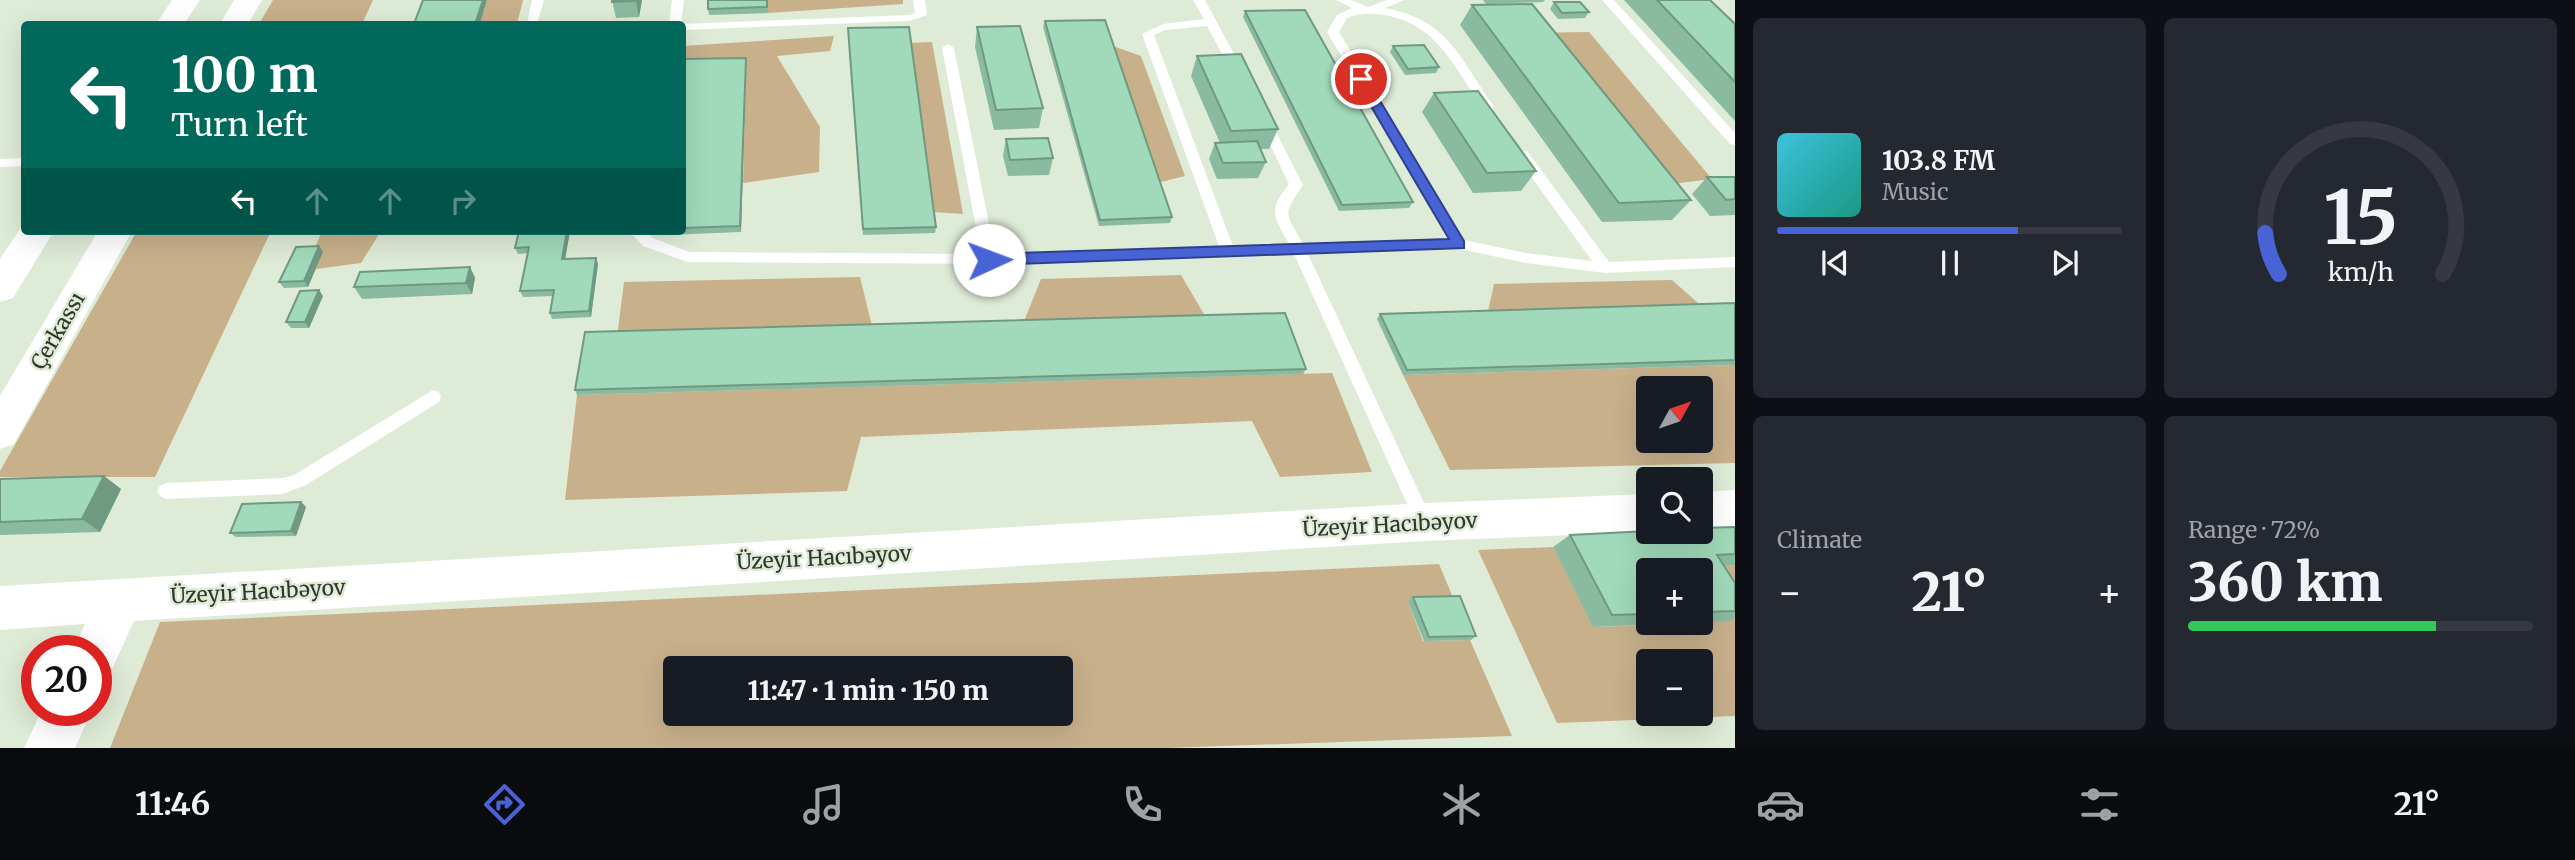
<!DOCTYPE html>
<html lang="en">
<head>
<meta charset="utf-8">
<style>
	body { margin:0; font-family:Merriweather,serif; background:#242831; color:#f1f3f6; height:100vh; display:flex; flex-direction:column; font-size:26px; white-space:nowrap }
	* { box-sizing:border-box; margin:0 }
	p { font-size:23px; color:#9ea1a6 }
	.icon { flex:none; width:38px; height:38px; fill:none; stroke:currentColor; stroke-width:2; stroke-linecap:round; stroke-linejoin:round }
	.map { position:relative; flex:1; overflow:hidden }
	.sheet { display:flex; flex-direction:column; gap:18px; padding:18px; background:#0d0f14; width:840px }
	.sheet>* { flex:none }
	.guide { position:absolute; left:21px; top:21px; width:665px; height:214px; border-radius:7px; box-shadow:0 7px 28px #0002; background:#00695c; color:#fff; overflow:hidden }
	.needle { width:46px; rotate:50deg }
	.controls { position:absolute; left:1636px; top:376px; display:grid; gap:14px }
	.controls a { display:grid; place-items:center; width:77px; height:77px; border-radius:7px; background:#171b24; box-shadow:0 7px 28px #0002; font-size:35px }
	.speed { position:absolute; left:21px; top:635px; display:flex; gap:14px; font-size:35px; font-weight:700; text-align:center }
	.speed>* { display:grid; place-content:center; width:91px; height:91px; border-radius:50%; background:#171b24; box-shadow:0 7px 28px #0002; line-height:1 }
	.speed .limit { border:10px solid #d22; background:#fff; color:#111 }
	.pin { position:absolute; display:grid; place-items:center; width:60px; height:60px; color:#fff; margin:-30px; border:4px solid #fff; border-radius:50%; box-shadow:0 2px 7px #0007 }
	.me { position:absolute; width:77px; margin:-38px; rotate:88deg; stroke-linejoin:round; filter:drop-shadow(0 0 5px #0008) }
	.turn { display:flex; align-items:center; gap:24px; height:147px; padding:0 35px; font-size:32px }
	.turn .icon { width:91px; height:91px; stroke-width:2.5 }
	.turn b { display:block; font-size:49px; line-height:60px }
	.lanes { display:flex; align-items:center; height:66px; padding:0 35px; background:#0003; justify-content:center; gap:35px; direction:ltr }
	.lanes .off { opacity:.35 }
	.big { font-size:52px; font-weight:800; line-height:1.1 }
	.sheet .tile { flex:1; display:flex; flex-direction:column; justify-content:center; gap:10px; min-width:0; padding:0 24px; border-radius:10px; background:#242831 }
	.sheet .dial { align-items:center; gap:0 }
	.dial svg { height:182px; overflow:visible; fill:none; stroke:#363941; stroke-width:7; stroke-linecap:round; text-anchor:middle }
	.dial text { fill:#f1f3f6; stroke:none }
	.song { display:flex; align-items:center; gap:21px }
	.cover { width:84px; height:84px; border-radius:10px; background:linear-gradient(135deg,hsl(190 70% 55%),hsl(170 70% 35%)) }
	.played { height:7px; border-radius:4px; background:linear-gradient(90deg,#4863d6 70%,#363941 70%) }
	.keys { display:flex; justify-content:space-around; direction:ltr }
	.heat { display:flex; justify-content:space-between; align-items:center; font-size:38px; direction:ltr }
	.charge { height:10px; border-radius:5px; background:linear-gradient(90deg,#34c759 72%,#363941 0) }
	.sheet .tiles { flex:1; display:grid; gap:18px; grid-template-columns:repeat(2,1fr) }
	.trip { position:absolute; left:663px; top:656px; width:410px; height:70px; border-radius:7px; background:#171b24; box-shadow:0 7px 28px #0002; font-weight:800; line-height:70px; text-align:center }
	.tab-bar { display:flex; height:112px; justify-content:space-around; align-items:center; background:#090b0e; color:#9ea1a6 }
	.tab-bar .icon { width:49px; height:49px }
	.tab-bar .current { color:#4863d6 }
	.tab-bar b { font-size:32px; color:#f1f3f6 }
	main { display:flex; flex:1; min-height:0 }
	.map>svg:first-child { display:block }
</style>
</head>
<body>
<main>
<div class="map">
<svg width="1735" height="748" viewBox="0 0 1735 748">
	<rect width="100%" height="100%" fill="#deebd6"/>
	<path fill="#c8b08b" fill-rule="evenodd" d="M273,0H373L362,24H259Z
		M487,0H523L517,24H480Z
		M768,0H903V4L768,13Z
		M1589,32L1712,179L1647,187L1526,33Z
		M834,36L830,51L777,56L820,127L819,172L743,183L746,64L683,65V46Z
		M932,42L963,214L933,212L910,43Z
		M1110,45L1141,56L1185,176L1157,183Z
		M137,231H271L155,477H0V471Z
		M322,231H381L361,263L316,269L322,253L313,252Z
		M1181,275L1208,321L1022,326L1041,279Z
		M860,277L873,330L617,337L624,282Z
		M1672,280L1706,310L1487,316L1494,284Z
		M1735,365V463L1450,470L1403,375ZM1648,388H1701V441H1648Z
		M1332,373L1372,472L1280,477L1252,421L861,437L847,491L565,500L577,395Z
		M1553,547L1594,627L1701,623V570L1697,567L1735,565V716L1557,723L1478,550ZM1648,662H1701V714H1648Z
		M1439,564L1454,600L1408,602L1423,641L1470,640L1512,736L1167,748H110L160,622ZM676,668H1060V714H676Z"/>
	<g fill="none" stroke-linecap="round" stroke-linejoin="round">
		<path fill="#fff" fill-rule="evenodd" d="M532,0H544L537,24H527Z
			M672,0H684L681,24L909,15L915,13L913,0H925L927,15L909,21L682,30V24H669Z
			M1193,0H1205L1243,71L1241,74H1233L1207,26L1165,30L1154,35L1233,246L1289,244C1274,216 1267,211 1289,184L1259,122L1265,118L1271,122L1303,185C1282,216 1285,212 1303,244L1449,239L1327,32L1337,15L1352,8L1336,0H1351L1368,7L1387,0H1404L1385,8C1449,20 1459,57 1493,105V111H1485C1455,70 1439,24 1384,15C1372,13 1359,13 1347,18L1339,32L1464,240L1526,253L1592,261L1517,157V151H1527L1609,262L1735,257V267L1605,273L1526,263L1459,249L1308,254L1433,522L1430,528L1424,530L1418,528L1294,254L989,264L688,262L643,246L629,231H645L653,238L689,252L981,254L942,48L948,44L954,48L995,254L1219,246L1142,34L1163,24L1204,19Z
			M1602,0H1614L1735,133V145L1730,144Z
			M24,158V166L0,167V159Z
			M433,390L439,392L441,397L439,402L306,485L283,494L166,499L160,496L157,491L160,486L166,483L283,478L294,475Z"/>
		<path fill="#fff" fill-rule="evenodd" d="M172,0H200L184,24H156Z
			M234,0H262L248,24H220Z
			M24,223V231H54L13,298L0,302V259Z
			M98,231H132L14,444L0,449V396Z
			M1735,490V528L1701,530V492Z
			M1648,494V532L1424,541L134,621L113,667L96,674V651H73L85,624L0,630V586L1424,503Z
			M42,710H92L75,748H24Z"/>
	</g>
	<path fill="#8abba0" d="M612,0H642L639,17L616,18Z
		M768,0V13L709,15L708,9Z
		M1483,0H1545L1543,2L1486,4Z
		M1624,0H1710L1735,24V121Z
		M1554,2L1589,12L1585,18L1558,19L1550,9Z
		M1472,5L1691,200L1672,220L1602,222L1460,25Z
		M1245,11L1413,202L1409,208L1339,211L1243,17Z
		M1045,21L1172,217L1170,223L1099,226L1043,27Z
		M977,27L1043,108L1039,128L994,130L975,47Z
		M848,28L936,227L935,233L863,235Z
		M1393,46L1439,67L1436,73L1405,75L1390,52Z
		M1197,56L1278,129L1269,149H1260L1266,162L1258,178L1217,179L1209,159L1215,143H1220L1191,76Z
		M746,58V64L741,232L668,235L667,231H682L683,59Z
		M1434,93L1536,171L1521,191L1473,193L1422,112Z
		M1006,139L1053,158L1049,175L1008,176L1003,156Z
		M1707,177H1735V215L1710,216L1692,194Z
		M519,231H570L565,259L596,258L598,264L591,317L552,319L550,313L553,296L523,297L520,291L528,253L518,254L515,248Z
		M323,252L308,287L284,288L279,282Z
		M470,267L475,278L472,294L362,299L354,287Z
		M323,296L309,328H291L286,322Z
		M1735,303V365L1403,375L1377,319L1380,314Z
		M1306,369L1303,374L577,395L575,390Z
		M104,476L121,489L100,532L0,535V479Z
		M301,502L306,507L296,536L236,537L230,533Z
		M1735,527V565L1724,566L1735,583V618L1729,621L1701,622V570H1648V623H1687L1593,627L1553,547L1570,535Z
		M1413,597L1476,636L1471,640L1424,641L1408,602Z"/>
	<path fill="#709982" d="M483,0H487L480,24H475Z
		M636,0H642L639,17L636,1Z
		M746,58V64L741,232L740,226Z
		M567,231H570L564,265L562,259Z
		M319,246L323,252L308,287L304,281Z
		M596,258L598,264L591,317L589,311Z
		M470,267L475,278L472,294L466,283Z
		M319,290L323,296L309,328L305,322Z
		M104,476L121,489L100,532L82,519Z
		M301,502L306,507L296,536L291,531Z"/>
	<path fill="#a0daba" stroke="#709982" stroke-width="2" d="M423,0H483L475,24H414Z
		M612,0H636V1L612,2Z
		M708,0H767V7L708,9Z
		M1657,0H1710L1735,24V82Z
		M1554,2H1580L1589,12L1562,13Z
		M1532,4L1691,200L1619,203L1472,5Z
		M1305,10L1413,202L1342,205L1245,11Z
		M1105,20L1172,217L1100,220L1045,21Z
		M1020,26L1043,108L996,110L977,27Z
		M909,27L936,227L863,229L848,28Z
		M1424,45L1439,67L1408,69L1393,46Z
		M1241,54L1278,129L1231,131L1197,56Z
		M746,58L740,226L682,228L683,59Z
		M1478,91L1536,171L1487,173L1434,93Z
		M1048,138L1053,158L1010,160L1006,139Z
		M1257,141L1266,162L1223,163L1215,143Z
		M1707,177H1735V199L1726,200Z
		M519,231H567L562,259L596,258L589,311L550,313L554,290L520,291L529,247L515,248Z
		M319,246L304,281L279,282L296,247Z
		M470,267L466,283L354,287L360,272Z
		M319,290L305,322H286L300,291Z
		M1735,303V360L1407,370L1380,314Z
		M1285,313L1306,369L575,390L585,332Z
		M104,476L82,519L0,522V479Z
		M301,502L291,531L230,533L242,504Z
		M1735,527V554L1717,555L1735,583V611L1701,612V570H1648V614L1612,615L1570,535L1648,531V532H1701V528Z
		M1460,596L1476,636L1429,637L1413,597Z"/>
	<path fill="#4863d6" stroke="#2f408b" stroke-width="2" d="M1357,76L1367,79L1464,241V248L989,265L982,260L989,254L1449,239L1355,79Z"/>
	<g text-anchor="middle" stroke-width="5" stroke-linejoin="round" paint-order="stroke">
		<g font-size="21" fill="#31362e" stroke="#deebd6">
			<text transform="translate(58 331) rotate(-60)" y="7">Çerkassı</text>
			<text transform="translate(1390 525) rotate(-3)" y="7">Üzeyir Hacıbəyov</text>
			<text transform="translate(824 558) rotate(-3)" y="7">Üzeyir Hacıbəyov</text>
			<text transform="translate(258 592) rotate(-3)" y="7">Üzeyir Hacıbəyov</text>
		</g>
	</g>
</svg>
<div class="controls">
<a><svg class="needle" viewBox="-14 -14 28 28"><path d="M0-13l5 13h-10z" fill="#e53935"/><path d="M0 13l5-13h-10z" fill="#9ea1a6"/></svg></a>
<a><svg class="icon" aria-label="search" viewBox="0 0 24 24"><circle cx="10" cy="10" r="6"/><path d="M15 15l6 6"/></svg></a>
<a>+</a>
<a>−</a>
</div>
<div class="speed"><div class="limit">20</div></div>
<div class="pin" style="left:1361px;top:79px;background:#d93025"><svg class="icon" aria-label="arrive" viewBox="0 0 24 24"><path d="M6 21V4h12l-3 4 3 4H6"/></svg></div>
<svg class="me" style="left:989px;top:260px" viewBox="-20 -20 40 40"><circle r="19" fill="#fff"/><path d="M0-13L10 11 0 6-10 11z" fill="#4863d6"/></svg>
<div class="trip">11:47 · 1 min · 150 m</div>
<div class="guide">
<div class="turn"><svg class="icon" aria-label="left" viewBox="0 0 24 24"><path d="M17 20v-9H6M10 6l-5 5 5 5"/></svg><div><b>100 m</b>Turn left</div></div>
<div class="lanes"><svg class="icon" aria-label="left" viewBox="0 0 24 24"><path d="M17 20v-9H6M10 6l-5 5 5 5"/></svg><svg class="icon off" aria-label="ahead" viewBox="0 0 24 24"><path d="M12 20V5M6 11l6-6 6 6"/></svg><svg class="icon off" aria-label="ahead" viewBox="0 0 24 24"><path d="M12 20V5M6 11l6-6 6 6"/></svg><svg class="icon off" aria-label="right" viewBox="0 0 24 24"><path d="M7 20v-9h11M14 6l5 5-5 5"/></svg></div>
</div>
</div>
<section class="sheet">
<div class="tiles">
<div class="tile">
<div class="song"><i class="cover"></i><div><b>103.8 FM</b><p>Music</p></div></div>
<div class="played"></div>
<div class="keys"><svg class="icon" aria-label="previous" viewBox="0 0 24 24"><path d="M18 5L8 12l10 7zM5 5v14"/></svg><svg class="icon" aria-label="pause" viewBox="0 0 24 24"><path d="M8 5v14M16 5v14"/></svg><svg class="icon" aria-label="next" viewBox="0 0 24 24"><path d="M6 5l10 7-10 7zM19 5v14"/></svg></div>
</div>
<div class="tile dial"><svg viewBox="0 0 100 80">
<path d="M14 69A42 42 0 1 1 86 69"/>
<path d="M14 69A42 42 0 0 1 8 51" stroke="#4863d6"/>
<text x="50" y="56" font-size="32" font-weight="700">15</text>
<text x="50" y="72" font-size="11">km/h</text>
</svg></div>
<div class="tile"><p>Climate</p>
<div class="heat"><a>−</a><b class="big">21°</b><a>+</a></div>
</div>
<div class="tile"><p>Range · 72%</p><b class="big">360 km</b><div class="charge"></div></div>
</div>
</section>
</main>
<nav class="tab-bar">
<b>11:46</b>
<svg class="icon current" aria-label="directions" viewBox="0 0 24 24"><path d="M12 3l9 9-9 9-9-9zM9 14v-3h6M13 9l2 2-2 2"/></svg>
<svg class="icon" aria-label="music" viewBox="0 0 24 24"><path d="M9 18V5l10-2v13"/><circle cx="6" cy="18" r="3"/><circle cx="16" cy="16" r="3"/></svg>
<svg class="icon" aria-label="phone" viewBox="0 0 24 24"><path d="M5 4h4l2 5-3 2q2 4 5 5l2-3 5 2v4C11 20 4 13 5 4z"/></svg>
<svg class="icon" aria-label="climate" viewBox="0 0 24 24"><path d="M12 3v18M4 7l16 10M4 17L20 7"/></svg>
<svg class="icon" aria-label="car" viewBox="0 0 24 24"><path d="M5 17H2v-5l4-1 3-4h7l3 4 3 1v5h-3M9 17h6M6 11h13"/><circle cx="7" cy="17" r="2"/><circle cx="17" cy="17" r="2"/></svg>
<svg class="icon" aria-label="filters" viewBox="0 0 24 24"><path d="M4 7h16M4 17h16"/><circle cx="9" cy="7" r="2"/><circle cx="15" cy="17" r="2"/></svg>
<b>21°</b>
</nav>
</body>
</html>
